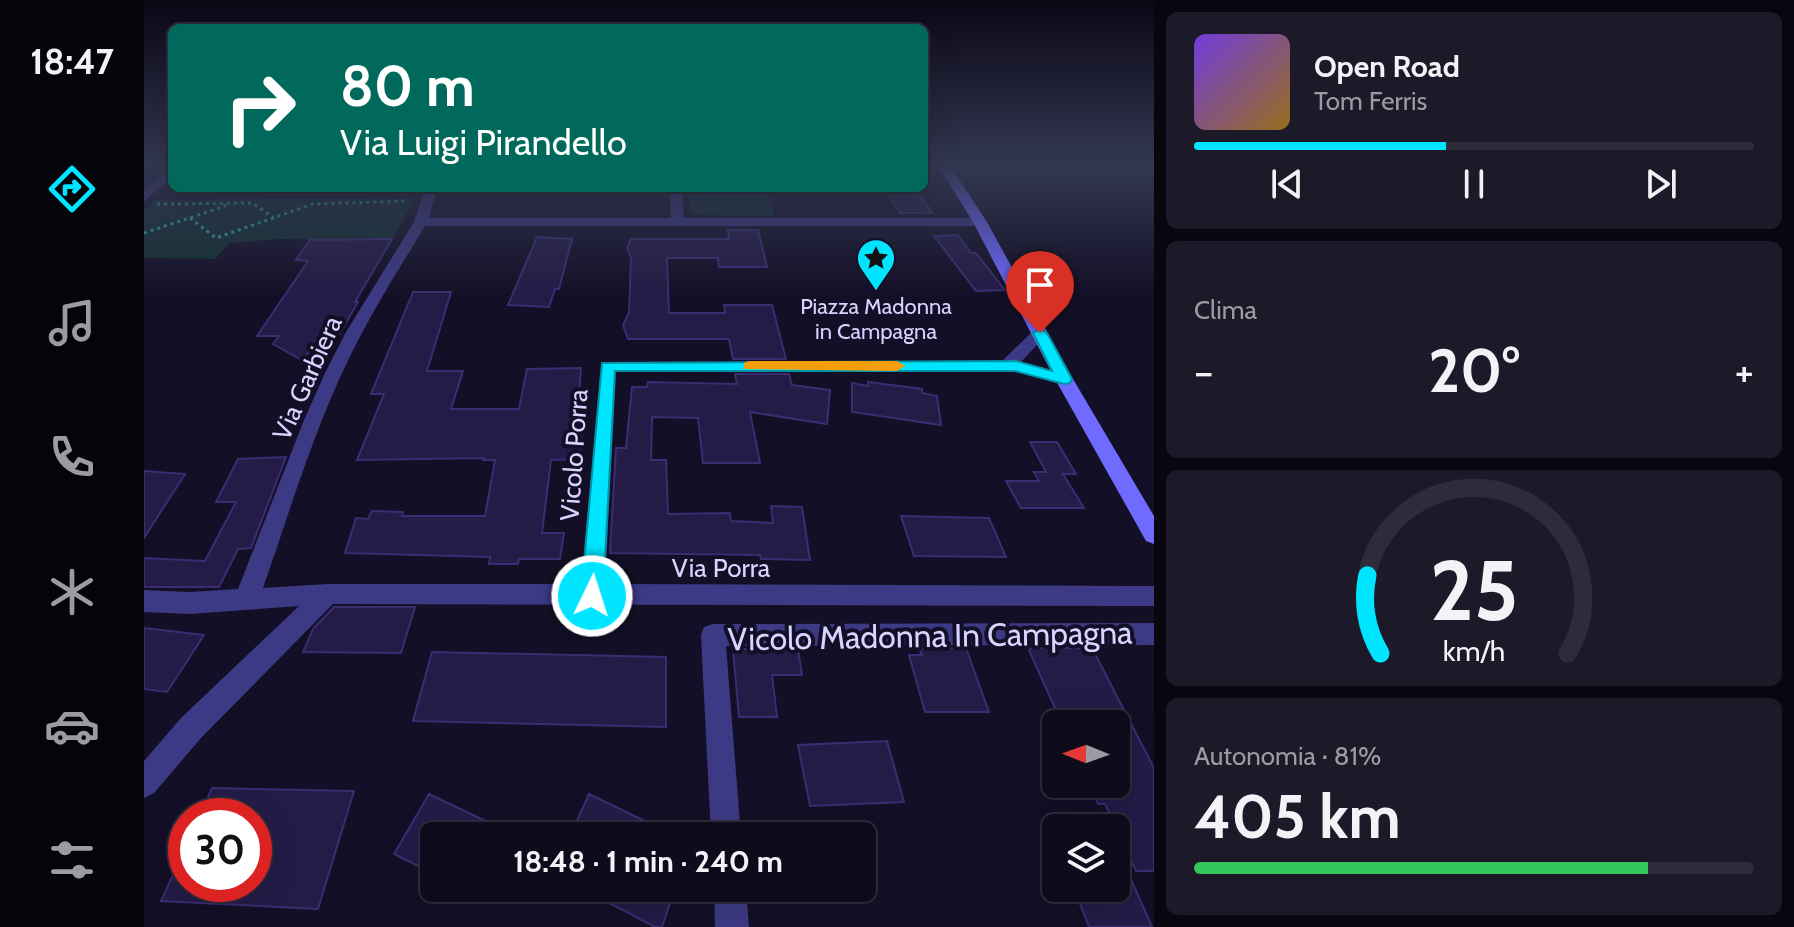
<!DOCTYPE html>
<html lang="it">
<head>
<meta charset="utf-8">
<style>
	body { margin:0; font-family:Cabin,sans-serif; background:#1c1929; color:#f1f3f6; height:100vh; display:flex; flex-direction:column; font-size:30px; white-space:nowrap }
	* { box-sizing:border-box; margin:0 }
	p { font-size:26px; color:#9b9ba3 }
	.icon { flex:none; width:44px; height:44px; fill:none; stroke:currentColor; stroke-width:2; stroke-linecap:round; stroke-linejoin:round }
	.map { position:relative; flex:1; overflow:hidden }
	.side { display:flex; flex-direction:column; gap:12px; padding:12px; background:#08060f; width:640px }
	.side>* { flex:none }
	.guide { position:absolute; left:24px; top:24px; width:760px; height:168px; border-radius:12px; box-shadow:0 8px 32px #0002,0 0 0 2px #2e2b3b; background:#00695c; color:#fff; overflow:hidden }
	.needle { width:52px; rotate:271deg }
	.buttons { position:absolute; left:898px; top:710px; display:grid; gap:16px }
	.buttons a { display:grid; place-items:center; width:88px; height:88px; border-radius:12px; background:#0e0b1c; box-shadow:0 8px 32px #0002,0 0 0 2px #2e2b3b; font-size:40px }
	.speed { position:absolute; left:24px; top:798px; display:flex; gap:16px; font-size:40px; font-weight:700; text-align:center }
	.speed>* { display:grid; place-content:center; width:104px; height:104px; border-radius:50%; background:#0e0b1c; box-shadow:0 8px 32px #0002,0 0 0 2px #2e2b3b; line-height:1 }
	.speed .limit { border:12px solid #d22; background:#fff; color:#111 }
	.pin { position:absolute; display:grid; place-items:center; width:68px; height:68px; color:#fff; margin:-82px -34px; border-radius:50% 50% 50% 0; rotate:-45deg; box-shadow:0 0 8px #0007 }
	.pin .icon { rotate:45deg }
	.me { position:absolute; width:88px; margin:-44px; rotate:4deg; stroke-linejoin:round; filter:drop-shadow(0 0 6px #0008) }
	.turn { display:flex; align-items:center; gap:28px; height:168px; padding:0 40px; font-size:36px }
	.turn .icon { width:104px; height:104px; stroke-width:2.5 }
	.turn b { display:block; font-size:56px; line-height:68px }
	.big { font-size:60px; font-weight:700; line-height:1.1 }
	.side .tile { flex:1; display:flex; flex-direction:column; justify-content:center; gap:12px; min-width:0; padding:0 28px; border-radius:12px; background:#1c1929 }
	.side .dial { align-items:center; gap:0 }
	.dial svg { height:208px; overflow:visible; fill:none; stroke:#2e2b3b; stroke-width:7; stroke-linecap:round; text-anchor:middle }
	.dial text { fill:#f1f3f6; stroke:none }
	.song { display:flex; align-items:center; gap:24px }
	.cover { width:96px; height:96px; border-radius:12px; background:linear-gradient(135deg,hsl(260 70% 55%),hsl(40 70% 35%)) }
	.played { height:8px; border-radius:4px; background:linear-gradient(90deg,#00e5ff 45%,#2e2b3b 45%) }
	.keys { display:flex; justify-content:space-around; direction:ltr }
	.heat { display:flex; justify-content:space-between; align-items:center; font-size:44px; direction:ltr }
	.charge { height:12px; border-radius:6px; background:linear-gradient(90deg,#34c759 81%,#2e2b3b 0) }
	.trip { position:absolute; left:276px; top:822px; width:456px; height:80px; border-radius:12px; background:#0e0b1c; box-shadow:0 8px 32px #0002,0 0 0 2px #2e2b3b; font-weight:700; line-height:80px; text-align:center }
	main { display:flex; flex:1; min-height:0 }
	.tabs { display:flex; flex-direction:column; width:144px; justify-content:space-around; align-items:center; background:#06040b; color:#9b9ba3 }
	.tabs .icon { width:56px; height:56px }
	.tabs .current { color:#00e5ff }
	.tabs b { font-size:36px; color:#f1f3f6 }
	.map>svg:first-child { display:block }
</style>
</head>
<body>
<main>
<nav class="tabs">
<b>18:47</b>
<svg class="icon current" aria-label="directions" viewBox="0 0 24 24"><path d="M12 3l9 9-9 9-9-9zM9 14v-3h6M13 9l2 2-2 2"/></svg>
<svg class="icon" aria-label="music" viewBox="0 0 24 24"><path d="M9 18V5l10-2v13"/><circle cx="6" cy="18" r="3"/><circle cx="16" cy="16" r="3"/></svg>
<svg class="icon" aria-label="phone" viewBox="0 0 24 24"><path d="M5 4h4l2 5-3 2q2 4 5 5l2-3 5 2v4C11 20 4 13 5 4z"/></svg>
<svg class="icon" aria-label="climate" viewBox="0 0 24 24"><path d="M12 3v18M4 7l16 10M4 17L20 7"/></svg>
<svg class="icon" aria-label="car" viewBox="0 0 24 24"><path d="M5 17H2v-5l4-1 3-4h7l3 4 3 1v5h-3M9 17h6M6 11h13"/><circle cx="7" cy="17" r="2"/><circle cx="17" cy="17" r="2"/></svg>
<svg class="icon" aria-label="filters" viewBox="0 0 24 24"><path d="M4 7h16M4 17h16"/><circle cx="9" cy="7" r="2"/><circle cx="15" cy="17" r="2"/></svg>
</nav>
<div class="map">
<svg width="1010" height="927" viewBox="0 0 1010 927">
	<rect width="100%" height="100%" fill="#130f26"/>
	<path fill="#12302f" d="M544,188H623L630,216L551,215L547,214Z
		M271,198L248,240L137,239L85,243L71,259L0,258V210L11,200Z"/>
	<path fill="#241b47" stroke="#3b2d73" stroke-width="2" d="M741,188H772L788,213H756Z
		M584,230H614L623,267H575L574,258H523L525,313H581L580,305H628L642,359H589L585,339H484L479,325L485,313L487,258L483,248L487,239H585Z
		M814,235L827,253H832L861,290L832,291L790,236Z
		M393,237L428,239L415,289H411L405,307L364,305Z
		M248,239L211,302H214L195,335H175L159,361L129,344L135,336H113L164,261L152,260L166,240Z
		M269,292H307L283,371H319L307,409H375L383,369L437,368L434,408H439L436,459L407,460L398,533H420L416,559H375L374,564H345L346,557L201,553L212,518L224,519L228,511L259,512L258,516H341L351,460H339L340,458L213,460L240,394H227Z
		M591,374H645L648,385L686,390L683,424L606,412L616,463H559L554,418L508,417L507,460H522L524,514L586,513L587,521L629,523L627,506L658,507L666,560L617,559L616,555L466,553L472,448H482L488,387H503L504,382L593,384Z
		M724,382L778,389V393L793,396L797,425L708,412V383L724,386Z
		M886,442H913L932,474H919L940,508H877L862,481H895L890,472H902Z
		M142,457L107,548L94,549L75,587H0V558L61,561L92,502H72L94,459Z
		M0,471L41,474L0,538Z
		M757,516L845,518L862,557L770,556Z
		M190,607H271L257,653L159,652L169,629Z
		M0,628L60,635L23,692L0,689Z
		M822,648L845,712H781L765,655H778L775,649Z
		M884,648H948L1010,768V871H992L961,804H954L945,784H972V724H918Z
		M589,649H654L658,675H628L633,717H595Z
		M288,652L522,657V727L269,721Z
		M743,741L760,802L666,806L654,745Z
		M68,788L210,791L174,909L17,901L42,846V884H110V816H56Z
		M285,794L373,836H290V874L250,854Z
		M445,794L532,836H426Z
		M972,845L1008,927H945L930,888H972Z
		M437,888H531L518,927H511Z"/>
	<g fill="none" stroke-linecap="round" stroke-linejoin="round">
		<path stroke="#2fb8b0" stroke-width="3" stroke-dasharray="3 4" stroke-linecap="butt" d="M13,204L108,203L129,217
			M46,218L72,238L169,204L264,201
			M0,233L84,205"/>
		<path fill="#3d3a85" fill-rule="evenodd" d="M28,168V177L0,201V190Z
			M281,188H293L285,218H527L526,188H538L540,218H836L843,222L836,226H281C260,261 238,295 219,331C175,412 149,502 119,588L184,584H437L458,362L858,361L890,330L896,328L904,333L877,362L926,375L929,379L926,383L920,385L872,371H472L461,584L1010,586V606L189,604L57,738L10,793L0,798V761L37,718L155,606L46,614L0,612V590L46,592L94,589L160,420L181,373L202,332L270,222Z
			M1010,623V645L582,646L597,836H567L557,635L560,627L569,624Z
			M570,888H602L605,927H571Z"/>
		<path fill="#6f6bff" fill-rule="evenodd" d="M795,167H807L843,222L929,379L1010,516V544L1002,541L911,379L829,222Z"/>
	</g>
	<linearGradient id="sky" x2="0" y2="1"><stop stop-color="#0a0815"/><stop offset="0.56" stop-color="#333752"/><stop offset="1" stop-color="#333752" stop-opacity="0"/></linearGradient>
	<rect width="1010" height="297" fill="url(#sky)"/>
	<path fill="#00e5ff" stroke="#0095a6" stroke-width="2" d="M896,329L903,333L928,379L926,383L920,384L871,371H471L459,596L456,603L448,606L440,603L437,596L458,363L872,361L908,371L889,333Z"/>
	<path fill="#f59e0b" d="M605,361H753L761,366L753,371L600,369V363Z"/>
	<defs>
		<symbol id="sight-pin" viewBox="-11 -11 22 30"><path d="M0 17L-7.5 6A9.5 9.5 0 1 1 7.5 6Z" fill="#00e5ff" stroke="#130f26"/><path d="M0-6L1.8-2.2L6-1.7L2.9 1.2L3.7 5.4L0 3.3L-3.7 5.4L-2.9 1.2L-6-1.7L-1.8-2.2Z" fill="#111"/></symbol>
	</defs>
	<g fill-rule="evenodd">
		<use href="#sight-pin" x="710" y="236" width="44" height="60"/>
	</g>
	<g text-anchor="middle" stroke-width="8" stroke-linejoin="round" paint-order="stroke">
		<g font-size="22" fill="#d9d4ff" stroke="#130f26">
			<text x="732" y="314">Piazza Madonna<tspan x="732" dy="25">in Campagna</tspan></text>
		</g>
		<g font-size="26" fill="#d9d4ff" stroke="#130f26">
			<text transform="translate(163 378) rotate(-66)" y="9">Via Garbiera</text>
			<text transform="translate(430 455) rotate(-86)" y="9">Vicolo Porra</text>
			<text x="577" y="577">Via Porra</text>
		</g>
		<g font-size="32" fill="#d9d4ff" stroke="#130f26">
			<text transform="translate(786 636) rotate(-1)" y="11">Vicolo Madonna In Campagna</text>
		</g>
	</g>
</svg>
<div class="buttons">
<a><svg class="needle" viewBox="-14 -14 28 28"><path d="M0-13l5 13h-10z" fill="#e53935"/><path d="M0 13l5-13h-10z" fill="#9b9ba3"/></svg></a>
<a><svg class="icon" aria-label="layers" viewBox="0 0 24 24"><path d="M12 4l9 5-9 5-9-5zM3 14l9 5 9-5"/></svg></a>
</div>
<div class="speed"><div class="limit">30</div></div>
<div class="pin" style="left:896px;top:333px;background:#d93025"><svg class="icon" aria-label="arrive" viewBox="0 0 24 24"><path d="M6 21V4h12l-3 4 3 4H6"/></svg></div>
<svg class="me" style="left:448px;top:596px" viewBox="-20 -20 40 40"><circle r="17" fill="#00e5ff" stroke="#fff" stroke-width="3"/><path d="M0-11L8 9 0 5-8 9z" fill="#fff"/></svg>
<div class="trip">18:48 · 1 min · 240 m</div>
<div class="guide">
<div class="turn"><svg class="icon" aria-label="right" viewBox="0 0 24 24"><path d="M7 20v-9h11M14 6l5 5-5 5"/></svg><div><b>80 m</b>Via Luigi Pirandello</div></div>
</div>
</div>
<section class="side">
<div class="tile">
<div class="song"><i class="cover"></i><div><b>Open Road</b><p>Tom Ferris</p></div></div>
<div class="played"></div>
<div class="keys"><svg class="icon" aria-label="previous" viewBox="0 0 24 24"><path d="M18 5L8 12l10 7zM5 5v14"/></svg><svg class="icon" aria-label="pause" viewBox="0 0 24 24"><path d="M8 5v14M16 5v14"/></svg><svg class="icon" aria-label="next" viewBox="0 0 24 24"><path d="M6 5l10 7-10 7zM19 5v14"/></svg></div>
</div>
<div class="tile"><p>Clima</p>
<div class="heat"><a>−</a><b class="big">20°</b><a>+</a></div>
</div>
<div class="tile dial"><svg viewBox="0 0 100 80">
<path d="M14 69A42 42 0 1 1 86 69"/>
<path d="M14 69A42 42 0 0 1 9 39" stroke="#00e5ff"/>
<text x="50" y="56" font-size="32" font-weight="700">25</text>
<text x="50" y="72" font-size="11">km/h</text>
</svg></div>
<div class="tile"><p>Autonomia · 81%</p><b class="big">405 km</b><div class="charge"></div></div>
</section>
</main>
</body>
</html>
